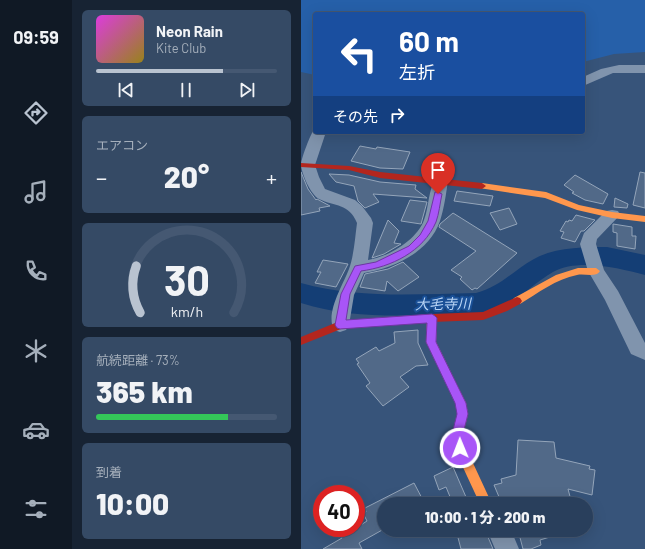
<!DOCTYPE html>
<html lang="ja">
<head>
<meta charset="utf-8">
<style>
	body { margin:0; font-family:Barlow,"Noto Sans JP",sans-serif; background:#354a65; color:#f1f3f6; height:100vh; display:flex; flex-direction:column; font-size:15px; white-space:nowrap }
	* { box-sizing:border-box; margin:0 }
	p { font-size:13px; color:#a5afbb }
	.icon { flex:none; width:22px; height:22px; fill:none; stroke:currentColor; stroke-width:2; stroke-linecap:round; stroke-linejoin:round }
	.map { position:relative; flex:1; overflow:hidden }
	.drawer { display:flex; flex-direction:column; gap:10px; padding:10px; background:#172333; width:229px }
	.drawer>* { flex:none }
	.hud { position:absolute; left:12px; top:12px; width:272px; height:122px; border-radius:4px; box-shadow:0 4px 16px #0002,0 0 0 1px #455872; background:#1a4fa0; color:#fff; overflow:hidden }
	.speed { position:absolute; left:12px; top:485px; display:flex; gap:8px; font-size:20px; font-weight:700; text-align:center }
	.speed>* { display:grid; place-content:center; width:52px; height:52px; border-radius:50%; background:#293f5c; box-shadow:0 4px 16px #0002,0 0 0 1px #455872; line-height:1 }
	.speed .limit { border:6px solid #d22; background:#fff; color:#111 }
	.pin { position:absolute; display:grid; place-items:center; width:34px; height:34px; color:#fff; margin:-41px -17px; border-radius:50% 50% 50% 0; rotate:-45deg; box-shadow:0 0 4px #0007 }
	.pin .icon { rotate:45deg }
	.me { position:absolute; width:44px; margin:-22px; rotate:359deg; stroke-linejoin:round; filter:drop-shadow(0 0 3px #0008) }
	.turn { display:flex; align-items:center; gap:14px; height:84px; padding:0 20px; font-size:18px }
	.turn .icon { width:52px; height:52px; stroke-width:2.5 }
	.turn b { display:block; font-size:28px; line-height:34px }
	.then { display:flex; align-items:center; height:38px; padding:0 20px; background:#0003; gap:8px; font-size:15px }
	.big { font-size:30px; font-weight:800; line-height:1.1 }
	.drawer .widget { flex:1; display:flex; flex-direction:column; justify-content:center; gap:6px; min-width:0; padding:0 14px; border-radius:6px; background:#354a65 }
	.drawer .dial { align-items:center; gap:0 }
	.dial svg { height:104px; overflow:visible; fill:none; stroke:#455872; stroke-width:7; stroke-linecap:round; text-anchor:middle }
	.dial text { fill:#f1f3f6; stroke:none }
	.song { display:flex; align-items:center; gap:12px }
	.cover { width:48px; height:48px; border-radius:6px; background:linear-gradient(135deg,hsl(300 70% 55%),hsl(50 70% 35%)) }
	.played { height:4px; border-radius:2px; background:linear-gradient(90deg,#b9c3d0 70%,#455872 70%) }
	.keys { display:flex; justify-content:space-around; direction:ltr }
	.heat { display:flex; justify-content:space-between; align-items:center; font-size:22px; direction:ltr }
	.charge { height:6px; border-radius:3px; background:linear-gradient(90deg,#34c759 73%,#455872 0) }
	.trip { position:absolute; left:76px; top:497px; width:216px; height:40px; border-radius:20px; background:#293f5c; box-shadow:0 4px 16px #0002,0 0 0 1px #455872; font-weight:800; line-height:40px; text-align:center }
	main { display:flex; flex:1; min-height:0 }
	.menu { display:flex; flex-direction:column; width:72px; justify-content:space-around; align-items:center; background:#101925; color:#a5afbb }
	.menu .icon { width:28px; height:28px }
	.menu .current { color:#b9c3d0 }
	.menu b { font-size:18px; color:#f1f3f6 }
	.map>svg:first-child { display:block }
</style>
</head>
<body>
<main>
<nav class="menu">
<b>09:59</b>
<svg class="icon current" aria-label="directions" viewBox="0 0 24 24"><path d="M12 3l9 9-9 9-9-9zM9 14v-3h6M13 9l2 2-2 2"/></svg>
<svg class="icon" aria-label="music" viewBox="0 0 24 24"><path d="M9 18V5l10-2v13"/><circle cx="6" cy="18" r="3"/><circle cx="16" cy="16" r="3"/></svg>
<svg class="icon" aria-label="phone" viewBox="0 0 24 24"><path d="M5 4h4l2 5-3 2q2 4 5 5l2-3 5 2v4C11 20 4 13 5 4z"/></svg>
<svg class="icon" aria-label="climate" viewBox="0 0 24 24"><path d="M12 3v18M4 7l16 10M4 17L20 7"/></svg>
<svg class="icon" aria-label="car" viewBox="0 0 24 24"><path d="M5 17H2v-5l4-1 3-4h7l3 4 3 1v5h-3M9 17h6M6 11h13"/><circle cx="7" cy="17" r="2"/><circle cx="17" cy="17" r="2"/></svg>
<svg class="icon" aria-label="filters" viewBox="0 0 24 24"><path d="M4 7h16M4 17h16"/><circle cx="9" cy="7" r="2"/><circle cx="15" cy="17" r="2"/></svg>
</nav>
<section class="drawer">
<div class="widget">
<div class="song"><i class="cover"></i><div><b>Neon Rain</b><p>Kite Club</p></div></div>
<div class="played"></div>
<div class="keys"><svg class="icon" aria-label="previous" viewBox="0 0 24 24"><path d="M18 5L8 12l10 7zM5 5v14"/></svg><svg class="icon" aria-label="pause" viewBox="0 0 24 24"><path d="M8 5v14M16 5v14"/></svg><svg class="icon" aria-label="next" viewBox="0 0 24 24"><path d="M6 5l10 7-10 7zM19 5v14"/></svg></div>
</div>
<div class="widget"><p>エアコン</p>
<div class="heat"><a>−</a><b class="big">20°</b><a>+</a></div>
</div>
<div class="widget dial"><svg viewBox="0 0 100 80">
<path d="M14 69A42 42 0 1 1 86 69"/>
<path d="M14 69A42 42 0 0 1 11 33" stroke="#b9c3d0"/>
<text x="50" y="56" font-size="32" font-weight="700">30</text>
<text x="50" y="72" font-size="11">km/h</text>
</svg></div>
<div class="widget"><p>航続距離 · 73%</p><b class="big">365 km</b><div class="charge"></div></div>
<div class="widget"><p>到着</p><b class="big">10:00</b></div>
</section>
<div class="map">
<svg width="344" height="549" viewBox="0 0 344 549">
	<rect width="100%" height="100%" fill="#37547a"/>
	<path fill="#2660a9" d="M0,0H344V52L313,54L282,62V14H14V75L0,72Z"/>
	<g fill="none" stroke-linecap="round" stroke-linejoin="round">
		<path fill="#143e75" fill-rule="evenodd" d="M306,247L344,255V275C318,268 277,258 252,272C231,284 217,302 193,310C172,317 151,315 130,315C85,316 44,317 0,303V283C57,299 117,294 175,293C199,287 213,270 233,259C254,247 283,247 306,247Z"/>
	</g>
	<path fill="#516988" stroke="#94a5ba" d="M59,146L75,149L76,147L109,152L102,169L79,168L50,161Z
		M0,172L7,189L15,200L16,199L29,206L18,208L19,211L0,215Z
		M339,172L344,173V208L332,205Z
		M28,174L48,175L79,182L115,185L114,189L126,198L72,194L78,202L64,208L57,201L53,186L35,182Z
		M274,175L307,194L302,204L284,200L271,193L273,192L263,185Z
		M156,191L192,196L189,206L153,201Z
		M314,198L327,204L326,208L313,207Z
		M109,200L126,202L120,224L100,221Z
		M208,208L216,224L199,230L189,213Z
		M152,213L216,253L176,289L174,288L171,290L159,279L161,277L150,270L175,251L138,227L139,224Z
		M275,215L294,220L283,231H280L274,242L260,238L263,232L259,231L265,221L267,222L268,220L271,221Z
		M87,220L98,231L93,243L100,244L83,254L71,258Z
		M312,224L331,227V236H335L334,249L316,246V233L312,232Z
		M22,260L47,264L35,287L14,283L20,272H16Z
		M102,262L118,277L97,291L86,281L84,291L59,287L64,274L87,269Z
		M117,330V343L127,365L115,366L99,377L108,387L82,406L65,386L69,383L56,364L58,363L55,359L75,347L78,351L94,343L93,332Z
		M217,440L253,442L255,458L289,466L288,469L294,470L291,495L267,489L271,504H252L250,499L242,501L241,497L219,504H201L193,485L201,483L200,479L215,475Z
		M152,467L168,504H152L145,487L138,490L133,476Z
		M113,483L124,504H83V529L58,543L61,549H22L41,538L39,535L51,528H55L66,521L62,513L65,512L64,508Z
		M155,530H184L192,549H160Z
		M217,530H261L262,533L239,540L240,545L230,549H222Z"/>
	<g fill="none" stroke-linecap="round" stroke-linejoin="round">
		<path fill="#8094ad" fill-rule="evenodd" d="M318,65H344V73H312L282,86V77L300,69Z
			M13,129L14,132H25L14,165L18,177L24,189L54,200L61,206L70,218L72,223L67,260C87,257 116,240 123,220C128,207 127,190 135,178L140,176L145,178L147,181C145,194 143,209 139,221C128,252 94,268 63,273L53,295L48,325L45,330L39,332L33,330C24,313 42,285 48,269C53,255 54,238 56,223C48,203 34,207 18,199C10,195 0,173 0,164C1,156 9,136 13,129Z
			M311,210L317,211L319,215L296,239L295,244L303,270L317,291L344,343V360L330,354L304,300L287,271L279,244L283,233L305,211Z
			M186,530H210L218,549H194Z"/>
		<path fill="#ff974d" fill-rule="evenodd" d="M181,183L245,192L278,205L311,212L344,216V222L311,218L276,210L244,198L178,188L177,186L178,184Z
			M277,268H295L299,271C295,278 283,273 276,275C255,279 237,293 219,304H213L211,301L213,298L255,275Z
			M131,314L134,315L136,318L135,342L165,403L167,414L163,430L165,448L191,504H179L153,448V430L157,414L155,403L125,342L126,318L128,315Z"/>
		<path fill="#b3261e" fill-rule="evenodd" d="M0,163L48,166L79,172L181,183L185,186L181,189L79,178L48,170L0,167Z
			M216,297L219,298L221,301L219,304L206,311L182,320L131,322L40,329L0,345V337L39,321L131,314L182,312Z"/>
	</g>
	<path fill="#a855f7" stroke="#6d37a1" d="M134,192H137L141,194C139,203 138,214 135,222C122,252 90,267 60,271L49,294L45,320L131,314L134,316L136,318L135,342L165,403L167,414L163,430L165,448L163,452L159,453L155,452L152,430L156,414L154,403L125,342L126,323L39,329L36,328L34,325L40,294L54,266L75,262L108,246L119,235L127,221Z"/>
	<g text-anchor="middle" stroke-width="4" stroke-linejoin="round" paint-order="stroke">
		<g font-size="14" font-style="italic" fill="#bad6f7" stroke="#1a5097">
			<text transform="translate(142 304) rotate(-1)" y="5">大毛寺川</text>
		</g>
	</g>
</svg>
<div class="speed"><div class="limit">40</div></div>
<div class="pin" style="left:137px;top:194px;background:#d93025"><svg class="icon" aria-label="arrive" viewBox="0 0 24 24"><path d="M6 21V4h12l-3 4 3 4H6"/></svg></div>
<svg class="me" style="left:159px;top:448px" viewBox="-20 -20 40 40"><circle r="17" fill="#a855f7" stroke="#fff" stroke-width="3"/><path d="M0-11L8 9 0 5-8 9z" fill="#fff"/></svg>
<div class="trip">10:00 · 1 分 · 200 m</div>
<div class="hud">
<div class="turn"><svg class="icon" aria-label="left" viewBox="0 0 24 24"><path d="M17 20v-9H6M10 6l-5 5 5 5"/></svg><div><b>60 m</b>左折</div></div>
<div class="then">その先<svg class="icon" aria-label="right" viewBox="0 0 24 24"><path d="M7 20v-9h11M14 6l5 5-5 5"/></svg></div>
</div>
</div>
</main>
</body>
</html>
